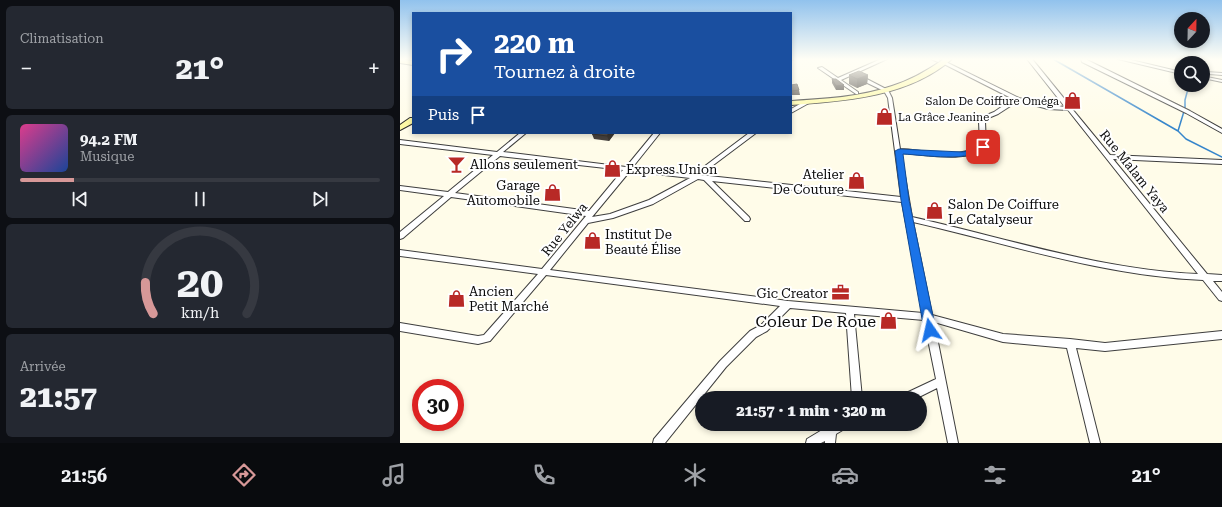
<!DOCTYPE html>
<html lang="fr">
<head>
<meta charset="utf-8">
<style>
	body { margin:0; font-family:"Roboto Serif",serif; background:#242831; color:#f1f3f6; height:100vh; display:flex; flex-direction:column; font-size:15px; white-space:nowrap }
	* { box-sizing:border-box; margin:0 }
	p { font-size:13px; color:#9ea1a6 }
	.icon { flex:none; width:22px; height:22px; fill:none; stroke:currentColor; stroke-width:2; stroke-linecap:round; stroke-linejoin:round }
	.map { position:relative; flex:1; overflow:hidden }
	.details { display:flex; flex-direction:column; gap:6px; padding:6px; background:#0d0f14; width:400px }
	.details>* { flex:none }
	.top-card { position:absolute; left:12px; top:12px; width:380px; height:122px; border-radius:0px; box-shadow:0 2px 6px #0003; background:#1a4fa0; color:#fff; overflow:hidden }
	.needle { width:26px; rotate:22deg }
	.fabs { position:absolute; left:774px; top:12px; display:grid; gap:8px }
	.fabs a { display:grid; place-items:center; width:36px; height:36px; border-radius:50%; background:#171b24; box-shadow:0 2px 6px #0003; font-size:20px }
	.speed { position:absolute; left:12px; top:379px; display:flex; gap:8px; font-size:20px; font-weight:700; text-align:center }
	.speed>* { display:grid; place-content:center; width:52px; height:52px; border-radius:50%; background:#171b24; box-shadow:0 2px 6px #0003; line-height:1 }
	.speed .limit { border:6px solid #d22; background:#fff; color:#111 }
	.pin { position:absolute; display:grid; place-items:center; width:34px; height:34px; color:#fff; margin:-17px; border-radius:8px; box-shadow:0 2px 6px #0006 }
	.me { position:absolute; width:44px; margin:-22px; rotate:349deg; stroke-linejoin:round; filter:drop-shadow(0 0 3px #0008) }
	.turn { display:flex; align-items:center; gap:14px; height:84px; padding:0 16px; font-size:18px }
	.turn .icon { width:52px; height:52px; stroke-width:2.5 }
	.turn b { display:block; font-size:28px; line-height:34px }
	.then { display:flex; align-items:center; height:38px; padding:0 16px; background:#0003; gap:8px; font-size:15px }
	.big { font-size:30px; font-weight:800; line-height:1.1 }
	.details .widget { flex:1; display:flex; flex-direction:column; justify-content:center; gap:6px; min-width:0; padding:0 14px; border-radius:6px; background:#242831 }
	.details .dial { align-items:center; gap:0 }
	.dial svg { height:104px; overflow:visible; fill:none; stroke:#363941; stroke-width:7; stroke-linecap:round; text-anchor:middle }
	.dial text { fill:#f1f3f6; stroke:none }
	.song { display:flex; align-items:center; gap:12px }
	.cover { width:48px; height:48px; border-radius:6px; background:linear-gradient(135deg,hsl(330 70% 55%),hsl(220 70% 35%)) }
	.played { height:4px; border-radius:2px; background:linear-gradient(90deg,#d79898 15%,#363941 15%) }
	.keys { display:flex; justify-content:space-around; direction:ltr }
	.heat { display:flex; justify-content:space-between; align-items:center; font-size:22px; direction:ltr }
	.trip { position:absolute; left:295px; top:391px; width:232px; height:40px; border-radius:20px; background:#171b24; box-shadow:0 2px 6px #0003; font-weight:800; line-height:40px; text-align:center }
	.tab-bar { display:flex; height:64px; justify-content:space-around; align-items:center; background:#090b0e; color:#9ea1a6 }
	.tab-bar .icon { width:28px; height:28px }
	.tab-bar .current { color:#d79898 }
	.tab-bar b { font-size:18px; color:#f1f3f6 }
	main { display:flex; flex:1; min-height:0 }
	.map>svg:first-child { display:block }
</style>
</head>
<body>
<main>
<section class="details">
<div class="widget"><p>Climatisation</p>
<div class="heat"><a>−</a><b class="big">21°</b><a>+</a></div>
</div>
<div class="widget">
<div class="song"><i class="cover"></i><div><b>94.2 FM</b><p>Musique</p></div></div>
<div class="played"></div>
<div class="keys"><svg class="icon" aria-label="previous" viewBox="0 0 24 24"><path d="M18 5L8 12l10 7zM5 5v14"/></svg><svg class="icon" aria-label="pause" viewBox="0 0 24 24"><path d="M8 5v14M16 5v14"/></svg><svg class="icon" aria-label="next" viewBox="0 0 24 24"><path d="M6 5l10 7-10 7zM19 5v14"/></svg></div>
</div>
<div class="widget dial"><svg viewBox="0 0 100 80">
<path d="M14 69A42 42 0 1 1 86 69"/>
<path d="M14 69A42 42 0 0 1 8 45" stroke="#d79898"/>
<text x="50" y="56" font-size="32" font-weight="700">20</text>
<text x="50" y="72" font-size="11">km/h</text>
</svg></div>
<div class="widget"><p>Arrivée</p><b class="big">21:57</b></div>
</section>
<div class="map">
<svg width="822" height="443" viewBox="0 0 822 443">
	<rect width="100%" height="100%" fill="#fffce9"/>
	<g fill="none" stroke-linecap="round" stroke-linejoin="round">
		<path stroke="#3786cb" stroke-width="1.5" d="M653,59L778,131L786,139L822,157
			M778,131L785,108V100L789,85"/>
		<defs>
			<path id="street" d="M391,59H394L391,61Z
				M481,59H487L441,80L458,92V94H456L418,68L422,67L438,78Z
				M531,59H538L540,61L538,62Z
				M627,59H632L671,107L673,108V110L710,155L822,160V164L713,159L807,274L822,275V281H813L822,292V301L819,300L803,280C704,276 609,244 513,222L532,315L603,334L670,339L705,343L822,331V339L705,351L676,348L700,443H690L667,348L603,342L534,322L558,443H548L537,388L517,398H501L502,395L536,379L524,320L454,314L462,398H452L446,313L390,308L367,331L356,337L326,367L265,443H253L254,439L320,361L350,331L361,325L380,306L146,275L90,341L78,344L0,331V323L78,336L84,335L138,274L0,256V250L142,269L186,216L51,197L3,238L0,239V232L44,196L0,190V186L48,192L93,155L0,144V140L97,152L120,133H126L103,152L226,167L254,133H260L232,168L293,175L349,133H356L300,175L501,197L488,98L484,91L457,78V76H461L488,90L492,98L500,149C526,150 557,159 580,146L579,121L582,117L594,112L613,99L542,63L546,62L619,98L648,105L665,107ZM618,101L648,109L668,110L798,274C701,270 606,238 512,217L501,153C524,154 567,164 586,147L585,121L586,119L598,114ZM100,156L223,170L189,211L55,193ZM230,171L290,178L249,200L210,214L192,217ZM298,179L304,180L345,221H349L350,219L349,217L312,181L502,202L523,313L388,301L150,270L188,223L213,218L253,204Z
				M681,59H685L790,111L822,129V133L786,113L682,62Z
				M718,59H727L781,72V74Z
				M807,72L822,73V75L810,74L807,77L822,80V82L803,78V76Z
				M407,100L409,101V103L391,113V109Z
				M432,424H447L446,428L436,434L435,443H425V441L421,443H406L407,439Z"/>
			<path id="secondary" d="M0,59L13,61V65L0,63Z
				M544,59H552C509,97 445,101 391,105V101C425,99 460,97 492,86C511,80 528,70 544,59Z
				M10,118H13V123L0,130V125Z"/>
		</defs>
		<use href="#street" stroke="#3e3e3e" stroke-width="2"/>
		<use href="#secondary" stroke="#2d2d2d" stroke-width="2"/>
		<use href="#street" fill="#fff" fill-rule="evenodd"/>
		<use href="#secondary" fill="#fefaa5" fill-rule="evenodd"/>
	</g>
	<path fill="#47423e" d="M449,75H468L467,84L457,88L449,84Z
		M432,79L444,90H436L432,83Z
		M391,85L399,90L400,95H391Z
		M215,133L209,141L194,139L192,134Z"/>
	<path fill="#3a3632" d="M468,75L467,84L457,88V79Z
		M444,85V90H436V86Z
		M209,133H215L209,141L207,136Z"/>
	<path fill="#534d48" stroke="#3a3632" d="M459,71L468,75L457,79L449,75Z
		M432,79H436L444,85L436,86Z
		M397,84L399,90L391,91V85Z
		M194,133H209L207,136L192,134Z"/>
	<linearGradient id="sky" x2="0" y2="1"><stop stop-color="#91c2ed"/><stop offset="0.49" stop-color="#fffef5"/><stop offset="1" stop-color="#fffef5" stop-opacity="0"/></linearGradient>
	<rect width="822" height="121" fill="url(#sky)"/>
	<path fill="#1a73e8" stroke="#114b97" d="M583,145L587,147C571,163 524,155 503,154L509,200L536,330L534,334L530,335L526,334L524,330L501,200L495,151L499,149L562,152L573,150Z"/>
	<defs>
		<symbol id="shop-bare" viewBox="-9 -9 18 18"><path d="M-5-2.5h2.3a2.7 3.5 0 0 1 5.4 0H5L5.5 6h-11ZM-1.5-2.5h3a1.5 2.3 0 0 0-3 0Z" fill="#b82926" stroke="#fff" stroke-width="2.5" paint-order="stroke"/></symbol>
		<symbol id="bar-bare" viewBox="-9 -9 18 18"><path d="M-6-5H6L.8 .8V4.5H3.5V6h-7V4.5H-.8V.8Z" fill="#b82926" stroke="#fff" stroke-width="2.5" paint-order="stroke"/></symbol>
		<symbol id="office-bare" viewBox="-9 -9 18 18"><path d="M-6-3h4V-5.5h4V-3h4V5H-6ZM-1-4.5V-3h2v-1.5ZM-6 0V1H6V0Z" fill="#b82926" stroke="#fff" stroke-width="2.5" paint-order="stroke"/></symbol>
	</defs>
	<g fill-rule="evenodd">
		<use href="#shop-bare" x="660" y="88" width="25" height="25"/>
		<use href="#shop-bare" x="472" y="104" width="25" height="25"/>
		<use href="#bar-bare" x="44" y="152" width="25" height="25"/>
		<use href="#shop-bare" x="200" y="156" width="25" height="25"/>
		<use href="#shop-bare" x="444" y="168" width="25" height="25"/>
		<use href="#shop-bare" x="140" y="180" width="25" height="25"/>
		<use href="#shop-bare" x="522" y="198" width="25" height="25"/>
		<use href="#shop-bare" x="180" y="228" width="25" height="25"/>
		<use href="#office-bare" x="428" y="280" width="25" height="25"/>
		<use href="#shop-bare" x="44" y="286" width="25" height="25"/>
		<use href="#shop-bare" x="476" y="308" width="25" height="25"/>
	</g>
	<g text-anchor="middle" stroke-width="4" stroke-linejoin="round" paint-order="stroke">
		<g font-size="11" fill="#0b0b0b" stroke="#fff" text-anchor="end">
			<text x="659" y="105">Salon De Coiffure Oméga</text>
			<text x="498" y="121" text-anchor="start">La Grâce Jeanine</text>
		</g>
		<g font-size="13" fill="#0b0b0b" stroke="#fff" text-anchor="start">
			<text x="70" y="169">Allons seulement</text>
			<text x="226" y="174">Express Union</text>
			<text x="444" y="179" text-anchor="end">Atelier<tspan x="444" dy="15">De Couture</tspan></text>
			<text x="140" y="190" text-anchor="end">Garage<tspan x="140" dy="15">Automobile</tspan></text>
			<text x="548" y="209">Salon De Coiffure<tspan x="548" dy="15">Le Catalyseur</tspan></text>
			<text x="205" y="239">Institut De<tspan x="205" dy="15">Beauté Élise</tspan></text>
			<text x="69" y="296">Ancien<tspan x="69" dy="15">Petit Marché</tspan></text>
			<text x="428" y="298" text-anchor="end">Gic Creator</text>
		</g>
		<g font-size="13" fill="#0b0b0b" stroke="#fff">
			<text transform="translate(735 171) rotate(51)" y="5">Rue Malam Yaya</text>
			<text transform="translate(164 229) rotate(-51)" y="5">Rue Yelwa</text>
		</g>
		<g font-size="16" fill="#0b0b0b" stroke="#fff" text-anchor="end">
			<text x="476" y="327">Coleur De Roue</text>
		</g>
	</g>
</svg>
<div class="fabs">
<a><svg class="needle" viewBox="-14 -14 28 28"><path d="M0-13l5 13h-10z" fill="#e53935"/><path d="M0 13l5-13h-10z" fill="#9ea1a6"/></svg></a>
<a><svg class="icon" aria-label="search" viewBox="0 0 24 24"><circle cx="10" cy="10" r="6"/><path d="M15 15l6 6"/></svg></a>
</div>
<div class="speed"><div class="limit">30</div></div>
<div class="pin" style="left:583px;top:147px;background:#d93025"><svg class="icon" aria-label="arrive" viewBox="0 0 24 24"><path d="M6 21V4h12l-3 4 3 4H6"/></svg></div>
<svg class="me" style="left:530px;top:330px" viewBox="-20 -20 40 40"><path d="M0-17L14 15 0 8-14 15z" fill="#1a73e8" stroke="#fff" stroke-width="4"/></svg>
<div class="trip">21:57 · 1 min · 320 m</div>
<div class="top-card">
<div class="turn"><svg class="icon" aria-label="right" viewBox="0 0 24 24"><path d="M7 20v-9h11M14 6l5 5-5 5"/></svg><div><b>220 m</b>Tournez à droite</div></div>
<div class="then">Puis<svg class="icon" aria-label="arrive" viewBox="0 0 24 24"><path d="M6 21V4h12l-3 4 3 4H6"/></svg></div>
</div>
</div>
</main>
<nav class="tab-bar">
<b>21:56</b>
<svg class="icon current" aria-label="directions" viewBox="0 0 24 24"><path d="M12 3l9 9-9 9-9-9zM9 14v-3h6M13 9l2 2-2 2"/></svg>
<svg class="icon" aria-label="music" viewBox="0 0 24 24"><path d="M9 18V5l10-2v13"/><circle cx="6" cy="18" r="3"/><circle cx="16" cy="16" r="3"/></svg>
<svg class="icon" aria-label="phone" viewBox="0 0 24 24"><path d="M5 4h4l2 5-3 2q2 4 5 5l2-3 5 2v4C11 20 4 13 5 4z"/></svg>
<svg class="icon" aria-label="climate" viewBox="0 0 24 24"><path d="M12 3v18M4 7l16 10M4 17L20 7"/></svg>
<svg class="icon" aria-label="car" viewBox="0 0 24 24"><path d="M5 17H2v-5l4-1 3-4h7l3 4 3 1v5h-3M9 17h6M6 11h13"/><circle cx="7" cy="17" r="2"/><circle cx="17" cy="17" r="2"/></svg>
<svg class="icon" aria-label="filters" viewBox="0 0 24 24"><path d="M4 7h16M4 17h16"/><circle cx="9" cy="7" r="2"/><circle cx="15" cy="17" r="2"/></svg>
<b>21°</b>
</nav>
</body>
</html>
